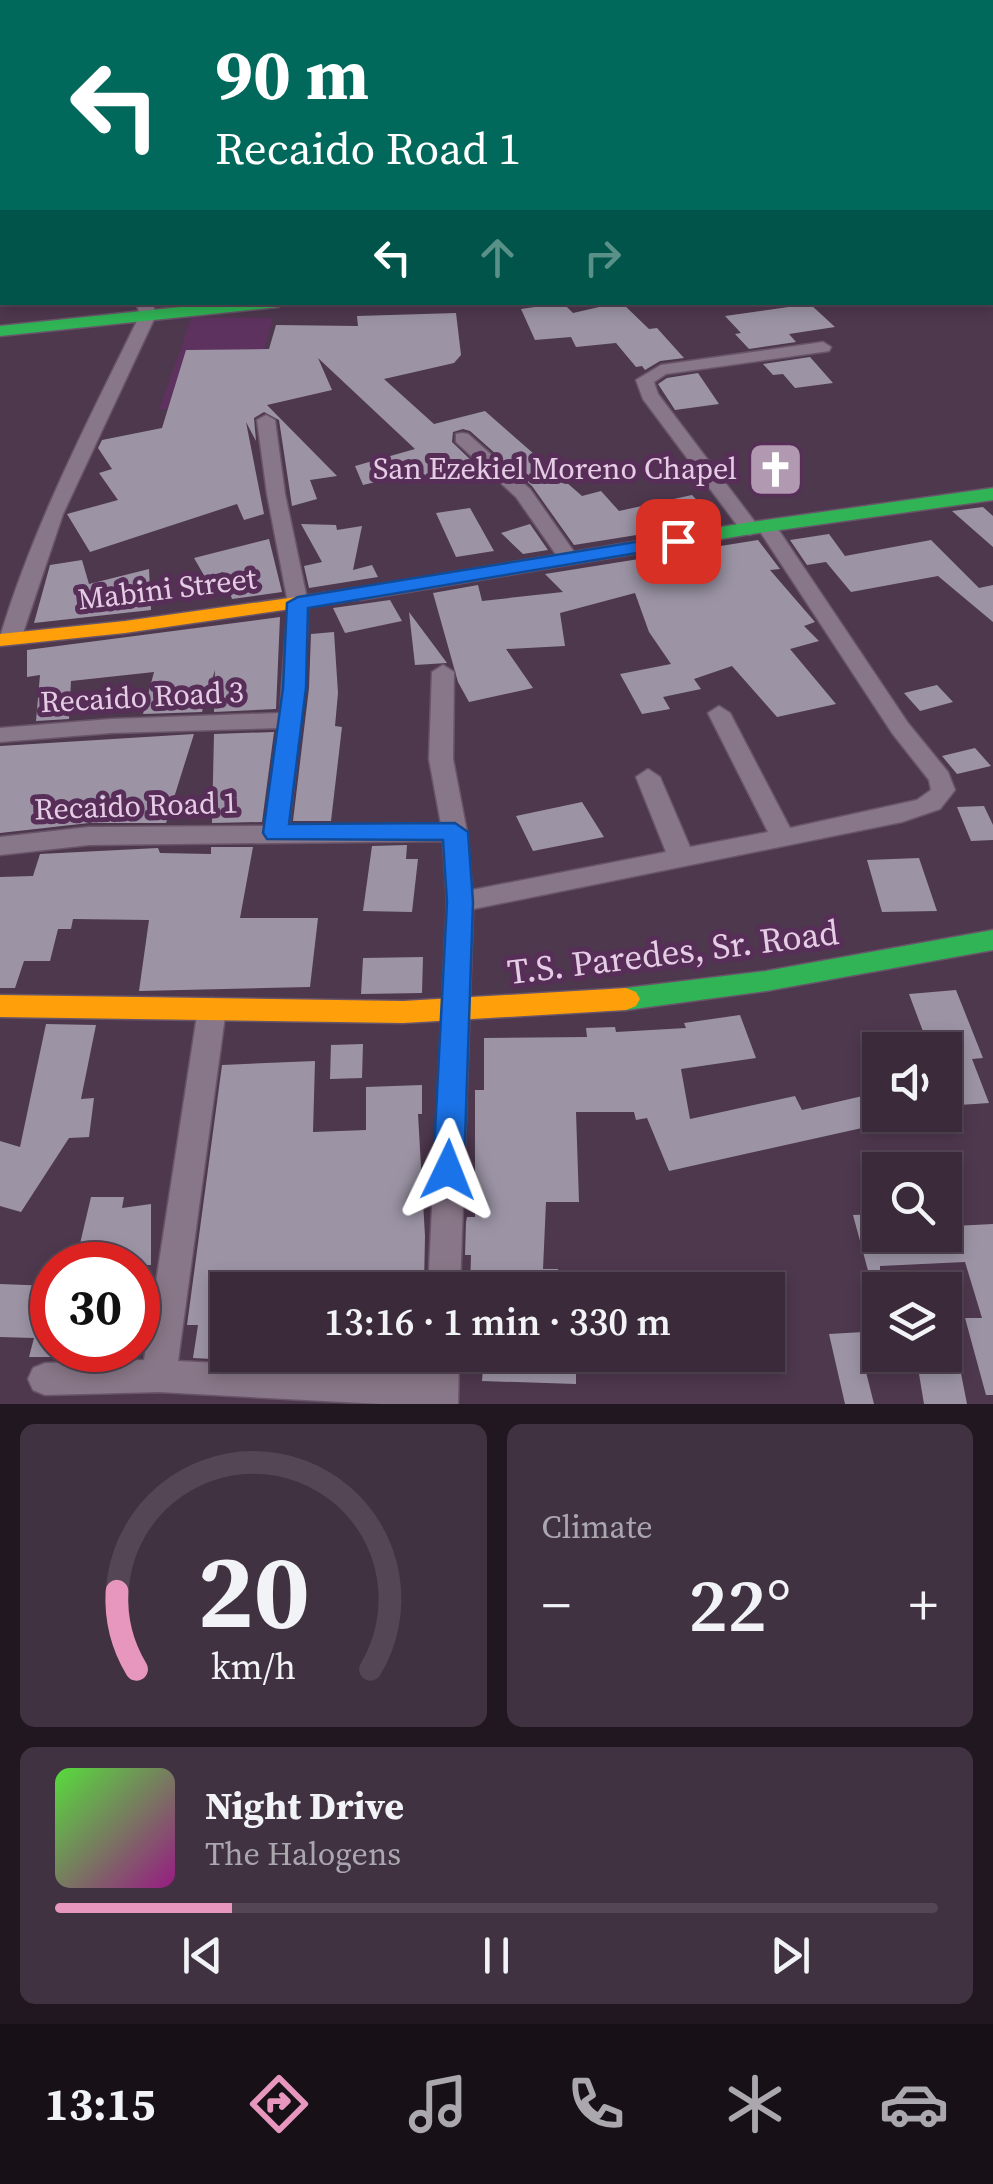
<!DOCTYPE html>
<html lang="en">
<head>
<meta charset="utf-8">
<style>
	body { margin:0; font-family:"Source Serif 4",serif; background:#413242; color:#f1f3f6; height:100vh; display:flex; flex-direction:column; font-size:38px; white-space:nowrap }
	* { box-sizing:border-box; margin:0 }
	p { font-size:32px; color:#aba7af }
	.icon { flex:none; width:55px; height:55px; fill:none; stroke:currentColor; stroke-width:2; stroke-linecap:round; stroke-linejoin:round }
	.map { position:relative; height:1404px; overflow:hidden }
	.sheet { display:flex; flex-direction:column; gap:20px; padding:20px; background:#201720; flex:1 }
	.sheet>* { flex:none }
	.hud { position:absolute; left:0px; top:0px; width:995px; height:305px; box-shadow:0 5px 15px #0003,0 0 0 2px #544654; background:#00695c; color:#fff; overflow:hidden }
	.controls { position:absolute; left:862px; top:1032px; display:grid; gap:20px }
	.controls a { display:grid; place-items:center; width:100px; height:100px; border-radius:0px; background:#3a2a3a; box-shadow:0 5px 15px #0003,0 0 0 2px #544654; font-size:50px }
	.speed { position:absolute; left:30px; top:1242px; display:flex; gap:20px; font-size:50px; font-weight:700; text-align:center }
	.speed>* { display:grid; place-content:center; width:130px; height:130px; border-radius:50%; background:#3a2a3a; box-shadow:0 5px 15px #0003,0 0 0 2px #544654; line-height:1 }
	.speed .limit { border:15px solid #d22; background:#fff; color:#111 }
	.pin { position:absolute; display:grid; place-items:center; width:85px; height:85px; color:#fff; margin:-42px; border-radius:20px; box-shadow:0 5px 15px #0006 }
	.me { position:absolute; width:110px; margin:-55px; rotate:2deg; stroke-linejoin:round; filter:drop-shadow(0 0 8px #0008) }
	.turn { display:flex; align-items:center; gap:35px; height:210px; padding:0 50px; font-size:45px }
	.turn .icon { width:130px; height:130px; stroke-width:2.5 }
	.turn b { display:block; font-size:70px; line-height:85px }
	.lanes { display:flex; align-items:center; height:95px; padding:0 50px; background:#0003; justify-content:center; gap:50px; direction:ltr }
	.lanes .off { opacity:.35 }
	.big { font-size:75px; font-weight:600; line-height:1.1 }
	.sheet .widget { flex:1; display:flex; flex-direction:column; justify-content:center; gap:15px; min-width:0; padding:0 35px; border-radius:15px; background:#413242 }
	.sheet .dial { align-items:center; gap:0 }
	.dial svg { height:260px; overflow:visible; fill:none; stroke:#544654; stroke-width:7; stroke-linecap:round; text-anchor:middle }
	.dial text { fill:#f1f3f6; stroke:none }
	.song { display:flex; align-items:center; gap:30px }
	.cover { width:120px; height:120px; border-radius:15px; background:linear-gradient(135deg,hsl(110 70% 55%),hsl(310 70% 35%)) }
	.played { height:10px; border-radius:5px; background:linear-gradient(90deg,#e797bd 20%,#544654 20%) }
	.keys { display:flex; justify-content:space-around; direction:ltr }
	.heat { display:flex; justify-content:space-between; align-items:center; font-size:55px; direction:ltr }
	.sheet .tiles { flex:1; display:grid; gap:20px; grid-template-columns:1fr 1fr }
	.widget:last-child { grid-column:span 2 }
	.trip { position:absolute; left:210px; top:1272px; width:575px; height:100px; border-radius:0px; background:#3a2a3a; box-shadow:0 5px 15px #0003,0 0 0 2px #544654; font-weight:600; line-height:100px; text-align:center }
	.tabs { display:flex; height:160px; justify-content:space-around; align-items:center; background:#171117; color:#aba7af }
	.tabs .icon { width:70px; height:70px }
	.tabs .current { color:#e797bd }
	.tabs b { font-size:45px; color:#f1f3f6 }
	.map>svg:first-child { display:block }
</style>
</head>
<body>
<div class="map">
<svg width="993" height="1404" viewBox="0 0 993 1404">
	<rect width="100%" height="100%" fill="#4e384e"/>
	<path fill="#5e325e" d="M192,317L273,318L248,410L159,409Z"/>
	<path fill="#9c94a5" d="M621,302L649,329L657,328L684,358L660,361L645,370L642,366L636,367L616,343L576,347L571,337L535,340L521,309L563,303L573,313Z
		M810,304L835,327L789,334L796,342L749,349L735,334L741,333L725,316Z
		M456,313L461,355L454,363L384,379L434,424L485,411L582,496L601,491L619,511L692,495L718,522L574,545L532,486L470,431L463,429L453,432L452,442L476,465L426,480L418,472L363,485L355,466L415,449L318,358L332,390L267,405L337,476L310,480L317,499L292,506L279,420L264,412L254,418L256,441L246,422L264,514L244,520L237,504L90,552L67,514L118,500L99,473L112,469L98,448L102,440L162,428L186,350L269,349L276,325L358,326L357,316Z
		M810,357L833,383L795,388L783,374L773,375L763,364Z
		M698,373L719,404L675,410L658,384L667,378Z
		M983,507L993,516V547L952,511Z
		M470,508L494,551L456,557L436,513Z
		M301,524L336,525L337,530L362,526L353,570L372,565L378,577L309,588L304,566L322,562Z
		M530,524L548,550L523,554L501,533Z
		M829,534L845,556L931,540L979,588L993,585V622L938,576L851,592L826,562L807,565L790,540Z
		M269,539L282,592L232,599L223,572L205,577L194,558Z
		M758,540L780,569L770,570L815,622L804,626L819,641L790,649L836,704L777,717L732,666L694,679L701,689L663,697L670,709L642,714L620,674L671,664L649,632L635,593L560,613L565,646L506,649L533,688L469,702L458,682L433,593L478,585L482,601L563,592L545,574Z
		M82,560L89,584L149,569L151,610L34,623L50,565Z
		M390,600L402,621L345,633L333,608Z
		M409,612L447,663L415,665Z
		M280,617L276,709L214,712L215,670L202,712L143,714L154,672L71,681L69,719L36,721L40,675L27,677V650Z
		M334,632L338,693L335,726L342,727L331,821H293L309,688L311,634Z
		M937,685L953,702L920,711L904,693Z
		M274,732L262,822L212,823L214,734Z
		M194,734L166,823H89L0,833V746Z
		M975,748L991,766L957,774L942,756Z
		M582,802L604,837L533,851L516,816Z
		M984,806L993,825V840L971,841L957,807Z
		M407,845L406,859H418L412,912L363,911L372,846Z
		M211,847H253L240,918H318L310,987L139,991L149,920L73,919L71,929H58L50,961H24L15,988H0V877L33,876L40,854L158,848L160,853L211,854Z
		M919,858L937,911L882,912L867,860Z
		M423,957L422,993L361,994L363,958Z
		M956,990L983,1058L972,1059L989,1103L945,1106V1050H930L909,994Z
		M740,1015L756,1058L681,1069L690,1119L795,1096L802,1110L880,1092V1124L669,1171L647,1118L636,1120L634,1112H576L579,1202H546L543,1269H558V1290H470L471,1255H465L466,1222L467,1217H475V1090H484V1038L587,1037L586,1028L615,1027L616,1032L686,1028L684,1023Z
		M46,1024L96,1025L81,1099L94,1098L89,1137L69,1138L21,1212L0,1206V1141L20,1147Z
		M363,1044L362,1078L330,1079L331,1045Z
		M315,1061L313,1132L366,1130V1087L422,1085V1114H418L425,1236L424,1286L228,1290V1355H273L272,1362L193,1358L198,1325H187L222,1065Z
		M91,1197H124L122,1208L151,1204V1265H75Z
		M880,1214V1235H956L954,1226L993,1224V1395H986L965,1318H982L965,1262L880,1266V1288L873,1289L853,1215Z
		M0,1284L52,1286V1357H29L34,1338L0,1337Z
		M880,1331V1364H864L874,1404H845L829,1334Z
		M484,1355H576V1384L482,1381Z
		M917,1362L959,1363L967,1404H924Z"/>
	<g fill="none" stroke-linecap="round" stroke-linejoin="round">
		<defs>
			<path id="street" d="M992,181H993V189H992Z
				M0,232H2V240H0Z
				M136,302H152L156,315L63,514L21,639L10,645L2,644L0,637C34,524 88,421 140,315Z
				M823,342L831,347L829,351L666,374L654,382L658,394L758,526L767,521L774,523L908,723L948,772L955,790L940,809L902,822L473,909L460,1290H428L447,902L443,841L89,845L0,855V837L89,827L265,826L278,728L111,733L0,742V728L111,719L280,713L288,603L267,494L257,420L266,415L275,420L285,494L308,603L305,688L289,825L441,824L429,759L432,672L443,665L454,672L453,759L467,832L472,890L666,852L636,777L648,769L660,777L690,847L768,832L708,713L719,706L730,713L790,828L917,800L931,790L929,780L892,733L759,530L750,535L743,533L643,399L636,380L661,365Z
				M462,433L468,434L530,489L579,559L576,563H562L516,497L456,442V434Z
				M212,998L222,1001L226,1009L178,1361L425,1374V1355H459L458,1404H380L159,1392L45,1395L33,1390L28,1379L33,1368L45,1363L144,1360L198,1009L202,1001Z"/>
			<path id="fast" d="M992,232H993V240H992Z
				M228,302H286L278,307L0,336V326Z
				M993,488V500L745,535L360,600L350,594L360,588L745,523Z
				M993,930V950L766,991L626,1010L616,1006L612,999L616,992L626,988L766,971Z"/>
			<path id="slow" d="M360,588L367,590L370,594L367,598L125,633L0,646V634L125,621Z
				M626,988L636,992L640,999L636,1006L626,1010L403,1023L0,1017V995L403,1001Z"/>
		</defs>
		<use href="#street" stroke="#69556a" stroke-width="3"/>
		<use href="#fast" stroke="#69556a" stroke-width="3"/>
		<use href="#slow" stroke="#69556a" stroke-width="3"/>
		<use href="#street" fill="#878" fill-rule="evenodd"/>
		<use href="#fast" fill="#30b455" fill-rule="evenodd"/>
		<use href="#slow" fill="#ff9f0a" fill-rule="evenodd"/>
	</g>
	<path fill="#1a73e8" stroke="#114b97" stroke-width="2.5" d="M678,535L688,541L685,545L308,608L306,688L289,824L455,823L468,832L473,902L464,1170L459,1179L448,1183L437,1179L433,1170L447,902L443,840L267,839L263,833L283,688L287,603L298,597Z"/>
	<defs>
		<symbol id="church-square" viewBox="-11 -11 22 22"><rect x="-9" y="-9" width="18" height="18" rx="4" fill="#b199b1" stroke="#572e58"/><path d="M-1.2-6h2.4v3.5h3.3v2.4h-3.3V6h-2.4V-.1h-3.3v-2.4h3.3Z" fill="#fff"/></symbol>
	</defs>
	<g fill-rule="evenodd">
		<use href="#church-square" x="744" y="438" width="63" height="63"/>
	</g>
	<g text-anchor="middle" stroke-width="10" stroke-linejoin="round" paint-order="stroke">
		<g font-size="30" fill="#e6cde6" stroke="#572e58" text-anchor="end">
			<text x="737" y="479">San Ezekiel Moreno Chapel</text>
		</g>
		<g font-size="30" fill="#e6cde6" stroke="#572e58">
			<text transform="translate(167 589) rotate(-7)" y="10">Mabini Street</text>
			<text transform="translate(142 697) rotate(-3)" y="10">Recaido Road 3</text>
			<text transform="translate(136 806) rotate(-2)" y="10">Recaido Road 1</text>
		</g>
		<g font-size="35" fill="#e6cde6" stroke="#572e58">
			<text transform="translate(673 952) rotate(-7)" y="12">T.S. Paredes, Sr. Road</text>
		</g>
	</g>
</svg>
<div class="controls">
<a><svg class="icon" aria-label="sound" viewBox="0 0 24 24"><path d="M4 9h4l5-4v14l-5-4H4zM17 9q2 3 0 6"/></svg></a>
<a><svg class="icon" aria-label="search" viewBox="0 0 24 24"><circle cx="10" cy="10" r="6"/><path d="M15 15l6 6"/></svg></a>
<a><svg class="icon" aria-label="layers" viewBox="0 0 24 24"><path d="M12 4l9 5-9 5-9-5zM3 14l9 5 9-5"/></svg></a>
</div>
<div class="speed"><div class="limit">30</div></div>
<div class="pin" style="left:678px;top:541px;background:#d93025"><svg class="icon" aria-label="arrive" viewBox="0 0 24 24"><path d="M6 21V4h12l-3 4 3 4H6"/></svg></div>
<svg class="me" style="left:448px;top:1170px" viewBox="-20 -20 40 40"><path d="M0-17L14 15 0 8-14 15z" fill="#1a73e8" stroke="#fff" stroke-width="4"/></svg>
<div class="trip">13:16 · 1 min · 330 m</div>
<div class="hud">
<div class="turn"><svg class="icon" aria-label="left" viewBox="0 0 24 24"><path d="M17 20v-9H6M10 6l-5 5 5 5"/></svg><div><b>90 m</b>Recaido Road 1</div></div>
<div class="lanes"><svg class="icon" aria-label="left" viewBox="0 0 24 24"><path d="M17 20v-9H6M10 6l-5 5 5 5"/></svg><svg class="icon off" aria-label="ahead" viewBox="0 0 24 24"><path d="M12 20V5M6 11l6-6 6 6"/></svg><svg class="icon off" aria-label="right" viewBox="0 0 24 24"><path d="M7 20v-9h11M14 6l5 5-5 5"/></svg></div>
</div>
</div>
<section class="sheet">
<div class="tiles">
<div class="widget dial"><svg viewBox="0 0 100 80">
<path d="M14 69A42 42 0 1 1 86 69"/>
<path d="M14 69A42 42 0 0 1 8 45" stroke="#e797bd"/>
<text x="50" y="56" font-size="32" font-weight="700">20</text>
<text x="50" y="72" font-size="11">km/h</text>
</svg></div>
<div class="widget"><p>Climate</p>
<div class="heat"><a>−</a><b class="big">22°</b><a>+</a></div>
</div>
<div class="widget">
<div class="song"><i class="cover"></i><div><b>Night Drive</b><p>The Halogens</p></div></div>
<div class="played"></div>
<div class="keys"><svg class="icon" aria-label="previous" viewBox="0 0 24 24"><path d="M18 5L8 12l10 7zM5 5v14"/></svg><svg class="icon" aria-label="pause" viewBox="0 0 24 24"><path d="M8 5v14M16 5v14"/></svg><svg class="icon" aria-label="next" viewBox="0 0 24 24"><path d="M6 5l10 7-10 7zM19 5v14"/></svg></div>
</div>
</div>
</section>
<nav class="tabs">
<b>13:15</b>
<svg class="icon current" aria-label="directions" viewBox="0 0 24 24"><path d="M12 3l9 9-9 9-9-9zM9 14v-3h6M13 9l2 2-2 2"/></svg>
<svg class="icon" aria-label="music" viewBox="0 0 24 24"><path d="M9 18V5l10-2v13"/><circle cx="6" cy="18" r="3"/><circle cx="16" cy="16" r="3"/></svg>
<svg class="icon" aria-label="phone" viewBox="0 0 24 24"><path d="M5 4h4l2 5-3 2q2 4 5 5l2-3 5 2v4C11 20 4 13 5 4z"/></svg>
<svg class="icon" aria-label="climate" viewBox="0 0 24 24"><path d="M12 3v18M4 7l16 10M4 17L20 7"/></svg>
<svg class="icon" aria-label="car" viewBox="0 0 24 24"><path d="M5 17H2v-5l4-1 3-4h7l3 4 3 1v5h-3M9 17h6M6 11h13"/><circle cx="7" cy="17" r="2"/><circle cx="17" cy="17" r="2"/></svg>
</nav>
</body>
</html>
